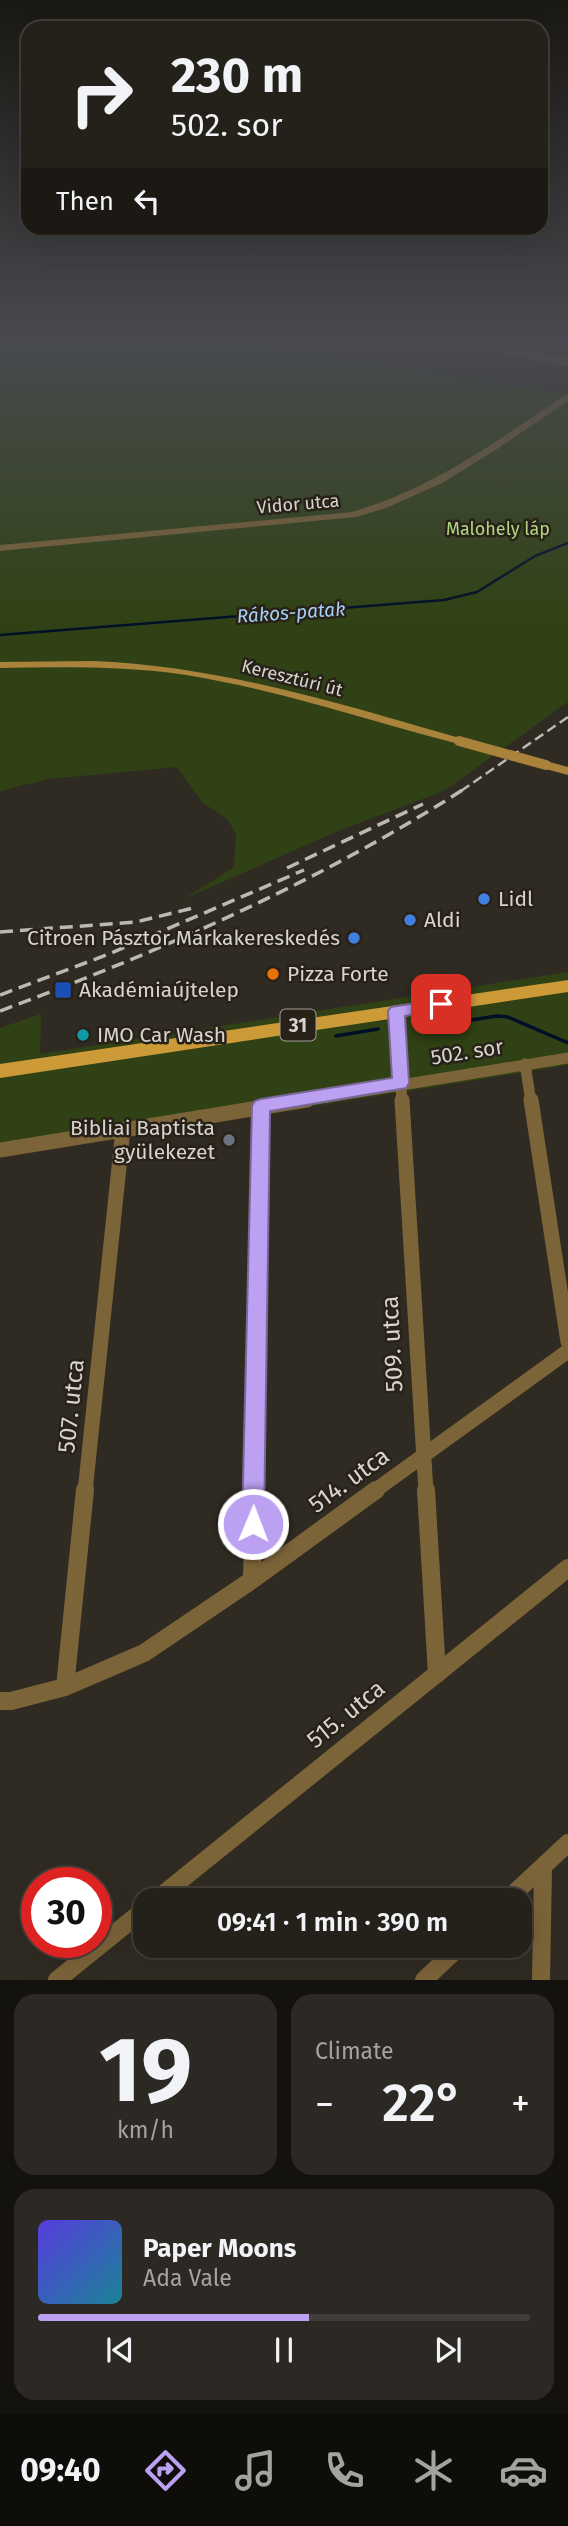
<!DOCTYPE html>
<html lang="en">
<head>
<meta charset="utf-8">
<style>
	body { margin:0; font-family:"Fira Sans",sans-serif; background:#2c2823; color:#f1f3f6; height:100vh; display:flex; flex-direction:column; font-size:26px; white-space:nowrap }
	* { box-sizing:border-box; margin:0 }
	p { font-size:23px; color:#a3a3a2 }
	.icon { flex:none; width:38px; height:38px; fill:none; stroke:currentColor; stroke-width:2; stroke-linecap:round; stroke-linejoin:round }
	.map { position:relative; height:1980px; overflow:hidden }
	.drawer { display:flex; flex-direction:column; gap:14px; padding:14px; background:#14120e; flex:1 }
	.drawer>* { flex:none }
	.hud { position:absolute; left:21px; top:21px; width:527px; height:214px; border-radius:21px; box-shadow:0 7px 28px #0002,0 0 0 2px #413e39; background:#24201a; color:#f1f3f6; overflow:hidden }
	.speed { position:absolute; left:21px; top:1867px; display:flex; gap:14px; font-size:35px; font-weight:700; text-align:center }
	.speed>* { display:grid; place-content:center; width:91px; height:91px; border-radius:50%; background:#24201a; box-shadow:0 7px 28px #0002,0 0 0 2px #413e39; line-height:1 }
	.speed .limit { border:10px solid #d22; background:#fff; color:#111 }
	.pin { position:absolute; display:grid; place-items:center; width:60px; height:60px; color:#fff; margin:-30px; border-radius:14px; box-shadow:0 4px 10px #0006 }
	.me { position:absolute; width:77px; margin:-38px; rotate:1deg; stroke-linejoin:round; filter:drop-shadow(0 0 5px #0008) }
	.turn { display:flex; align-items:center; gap:24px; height:147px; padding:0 35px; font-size:32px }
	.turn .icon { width:91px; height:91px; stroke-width:2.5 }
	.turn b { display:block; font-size:49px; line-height:60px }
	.then { display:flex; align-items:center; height:66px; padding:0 35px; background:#0003; gap:14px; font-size:26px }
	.big { font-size:52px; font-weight:600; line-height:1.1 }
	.drawer .widget { flex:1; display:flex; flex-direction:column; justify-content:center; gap:10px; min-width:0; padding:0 24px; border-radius:21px; background:#2c2823 }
	.drawer .dial { align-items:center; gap:0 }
	.dial b { font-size:91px; line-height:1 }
	.song { display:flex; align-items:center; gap:21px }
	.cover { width:84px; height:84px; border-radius:10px; background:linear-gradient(135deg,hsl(250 70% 55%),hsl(190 70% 35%)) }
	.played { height:7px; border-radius:4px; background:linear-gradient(90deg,#bca0f2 55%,#413e39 55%) }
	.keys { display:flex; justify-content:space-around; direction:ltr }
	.heat { display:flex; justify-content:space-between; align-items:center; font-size:38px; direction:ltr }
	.drawer .tiles { flex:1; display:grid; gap:14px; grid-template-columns:1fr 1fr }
	.widget:last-child { grid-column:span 2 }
	.trip { position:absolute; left:133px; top:1888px; width:399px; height:70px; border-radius:21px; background:#24201a; box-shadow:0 7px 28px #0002,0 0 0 2px #413e39; font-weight:600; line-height:70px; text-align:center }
	.menu { display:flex; height:112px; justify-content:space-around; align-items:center; background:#0e0d0a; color:#a3a3a2 }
	.menu .icon { width:49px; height:49px }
	.menu .selected { color:#bca0f2 }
	.menu b { font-size:32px; color:#f1f3f6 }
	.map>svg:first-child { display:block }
</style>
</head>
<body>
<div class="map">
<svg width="568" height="1980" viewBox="0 0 568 1980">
	<rect width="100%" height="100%" fill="#302b22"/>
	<path fill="#304215" d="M0,343H213L568,394V702L444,791L338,831L184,899L234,867L236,834L228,820L202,802L177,767L48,779L0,791Z
		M568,972V1065L0,1157V1028L41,1014L40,1054Z"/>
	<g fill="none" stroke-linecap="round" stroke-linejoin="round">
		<path stroke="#001126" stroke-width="2.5" d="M0,635L444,600L477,592L535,556L568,543"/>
		<path stroke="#001126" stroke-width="3.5" d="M439,1025L497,1016L508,1017L568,1043
			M336,1036L378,1029"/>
		<path stroke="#7c6439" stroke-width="8" d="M475,343L568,363"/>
		<path stroke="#7c6439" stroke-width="11" d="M396,1011L402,1102
			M525,1064L531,1102
			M296,1102L568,1058"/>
		<path stroke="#7c6439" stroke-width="15" d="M402,1100L426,1492
			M531,1100L568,1342
			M0,1150L307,1100
			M85,1492L123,1129
			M254,1492L261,1106
			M373,1492L568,1351"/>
		<path stroke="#7c6439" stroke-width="18" d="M426,1490L437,1674
			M252,1580L254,1490
			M65,1687L85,1490
			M0,1701H11L65,1687L144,1653L252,1580L376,1490
			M156,1900L568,1568
			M507,1900L568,1843
			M57,1980L145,1909
			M424,1980L460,1946
			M541,1980L543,1867"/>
		<path fill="#7c6439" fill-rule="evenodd" d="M565,395H568V401L494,451L442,483L386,508L356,517L0,551V545L352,512C432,489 497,441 565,395Z"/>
		<path fill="#a9823b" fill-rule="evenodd" d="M93,661C221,666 341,704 463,739L465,741L459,744C368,721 279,690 186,675C124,666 62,667 0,668V662Z
			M546,761L568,767V775L542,768V762Z"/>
		<path fill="#cd9a38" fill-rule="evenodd" d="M568,980V992L0,1078V1064Z"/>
		<path stroke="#bcb8b2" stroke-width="2.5" stroke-dasharray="10 5" stroke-linecap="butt" d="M461,791L568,717"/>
		<path stroke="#bcb8b2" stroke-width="3.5" stroke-dasharray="13 7" stroke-linecap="butt" d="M287,868L423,804
			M0,932L136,922L197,907
			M0,995L109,954L304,870
			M0,1011C161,951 319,882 464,789"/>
		<path stroke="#a9823b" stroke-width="10" d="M459,741L546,765"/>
	</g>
	<linearGradient id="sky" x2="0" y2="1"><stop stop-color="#1a1813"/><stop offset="0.55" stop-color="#484a4f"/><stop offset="1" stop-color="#484a4f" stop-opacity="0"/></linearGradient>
	<rect width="568" height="620" fill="url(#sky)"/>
	<path fill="#bca0f2" stroke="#7a689d" stroke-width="2" d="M441,999L449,1004L447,1009L405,1016L409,1083L406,1088L270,1111L264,1524L261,1532L253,1535L246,1532L242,1524L252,1106L255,1101L261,1099L392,1078L388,1011L391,1007Z"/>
	<g fill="#3f7fe0" stroke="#272118" stroke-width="2.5">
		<circle cx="484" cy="899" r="7"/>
		<circle cx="410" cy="920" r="7"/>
		<circle cx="354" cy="938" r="7"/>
	</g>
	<circle fill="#e8710a" stroke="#272118" stroke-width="2.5" cx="273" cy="974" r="7"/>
	<rect fill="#1a4fb4" stroke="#272118" stroke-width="2.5" x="54" y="981" width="18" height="18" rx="3.5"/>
	<circle fill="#0f9aa8" stroke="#272118" stroke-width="2.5" cx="83" cy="1035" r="7"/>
	<circle fill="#6b7280" stroke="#272118" stroke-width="2.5" cx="229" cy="1140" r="7"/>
	<g text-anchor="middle" stroke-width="5" stroke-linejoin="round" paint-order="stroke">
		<g font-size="18" fill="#d7d3ce" stroke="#272118">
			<text transform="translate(298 504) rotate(-5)" y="6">Vidor utca</text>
			<text transform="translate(292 678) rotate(14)" y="6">Keresztúri út</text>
		</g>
		<g font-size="18" fill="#b1d680" stroke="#272118">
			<text x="498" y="535">Malohely láp</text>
		</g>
		<g font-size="19" font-style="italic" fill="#a7d0f8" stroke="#272118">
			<text transform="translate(291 612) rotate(-4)" y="7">Rákos-patak</text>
		</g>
		<rect fill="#272118" stroke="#a29e97" stroke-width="2" x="280.5" y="1009.5" width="35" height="31" rx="5"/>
		<g font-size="19" font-weight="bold" fill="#d7d3ce">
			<text x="298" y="1032">31</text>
		</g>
		<g font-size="21" fill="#d7d3ce" stroke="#272118" text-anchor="start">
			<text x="498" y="906">Lidl</text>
			<text x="424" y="927">Aldi</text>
			<text x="340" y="945" text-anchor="end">Citroen Pásztor Márkakereskedés</text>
			<text x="287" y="981">Pizza Forte</text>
			<text x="79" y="997">Akadémiaújtelep</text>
			<text x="97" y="1042">IMO Car Wash</text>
			<text x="215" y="1135" text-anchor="end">Bibliai Baptista<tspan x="215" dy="24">gyülekezet</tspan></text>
		</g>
		<g font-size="21" fill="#d7d3ce" stroke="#272118">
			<text transform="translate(467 1052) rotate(-9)" y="7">502. sor</text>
		</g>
		<g font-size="24" fill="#d7d3ce" stroke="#272118">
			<text transform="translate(392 1344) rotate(-93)" y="8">509. utca</text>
			<text transform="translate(71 1406) rotate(-84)" y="8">507. utca</text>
			<text transform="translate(349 1480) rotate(-36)" y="8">514. utca</text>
			<text transform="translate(346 1714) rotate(-39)" y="8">515. utca</text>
		</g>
	</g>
</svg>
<div class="speed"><div class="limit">30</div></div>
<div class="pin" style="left:441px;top:1004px;background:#d93025"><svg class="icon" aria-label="arrive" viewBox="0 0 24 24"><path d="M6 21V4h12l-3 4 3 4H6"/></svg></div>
<svg class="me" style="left:253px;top:1524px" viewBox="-20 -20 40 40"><circle r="17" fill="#bca0f2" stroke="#fff" stroke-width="3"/><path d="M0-11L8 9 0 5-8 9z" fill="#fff"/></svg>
<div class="trip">09:41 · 1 min · 390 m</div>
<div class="hud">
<div class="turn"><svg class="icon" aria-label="right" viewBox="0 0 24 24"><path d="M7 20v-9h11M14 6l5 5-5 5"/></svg><div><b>230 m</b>502. sor</div></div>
<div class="then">Then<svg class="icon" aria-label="left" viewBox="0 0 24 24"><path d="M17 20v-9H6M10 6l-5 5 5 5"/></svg></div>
</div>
</div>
<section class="drawer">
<div class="tiles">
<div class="widget dial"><b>19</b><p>km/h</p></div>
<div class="widget"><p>Climate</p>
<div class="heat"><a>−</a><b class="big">22°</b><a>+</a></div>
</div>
<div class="widget">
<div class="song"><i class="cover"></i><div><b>Paper Moons</b><p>Ada Vale</p></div></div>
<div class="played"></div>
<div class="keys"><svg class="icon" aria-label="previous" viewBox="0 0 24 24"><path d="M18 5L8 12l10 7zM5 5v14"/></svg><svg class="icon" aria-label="pause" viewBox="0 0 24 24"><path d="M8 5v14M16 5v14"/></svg><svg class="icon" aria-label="next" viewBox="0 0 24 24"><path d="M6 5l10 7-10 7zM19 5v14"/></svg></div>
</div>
</div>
</section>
<nav class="menu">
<b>09:40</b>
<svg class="icon selected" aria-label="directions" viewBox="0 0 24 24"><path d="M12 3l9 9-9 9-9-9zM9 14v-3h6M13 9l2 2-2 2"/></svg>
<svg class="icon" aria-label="music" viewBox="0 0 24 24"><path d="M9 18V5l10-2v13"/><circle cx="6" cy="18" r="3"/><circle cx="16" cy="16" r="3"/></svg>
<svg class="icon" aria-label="phone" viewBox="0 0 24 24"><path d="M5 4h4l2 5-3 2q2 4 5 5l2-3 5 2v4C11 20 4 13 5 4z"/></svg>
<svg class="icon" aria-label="climate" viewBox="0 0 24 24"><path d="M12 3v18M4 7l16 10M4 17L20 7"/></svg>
<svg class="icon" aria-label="car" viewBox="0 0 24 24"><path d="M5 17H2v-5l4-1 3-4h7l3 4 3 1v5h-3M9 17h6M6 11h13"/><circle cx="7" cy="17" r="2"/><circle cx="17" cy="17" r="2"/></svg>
</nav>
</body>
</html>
